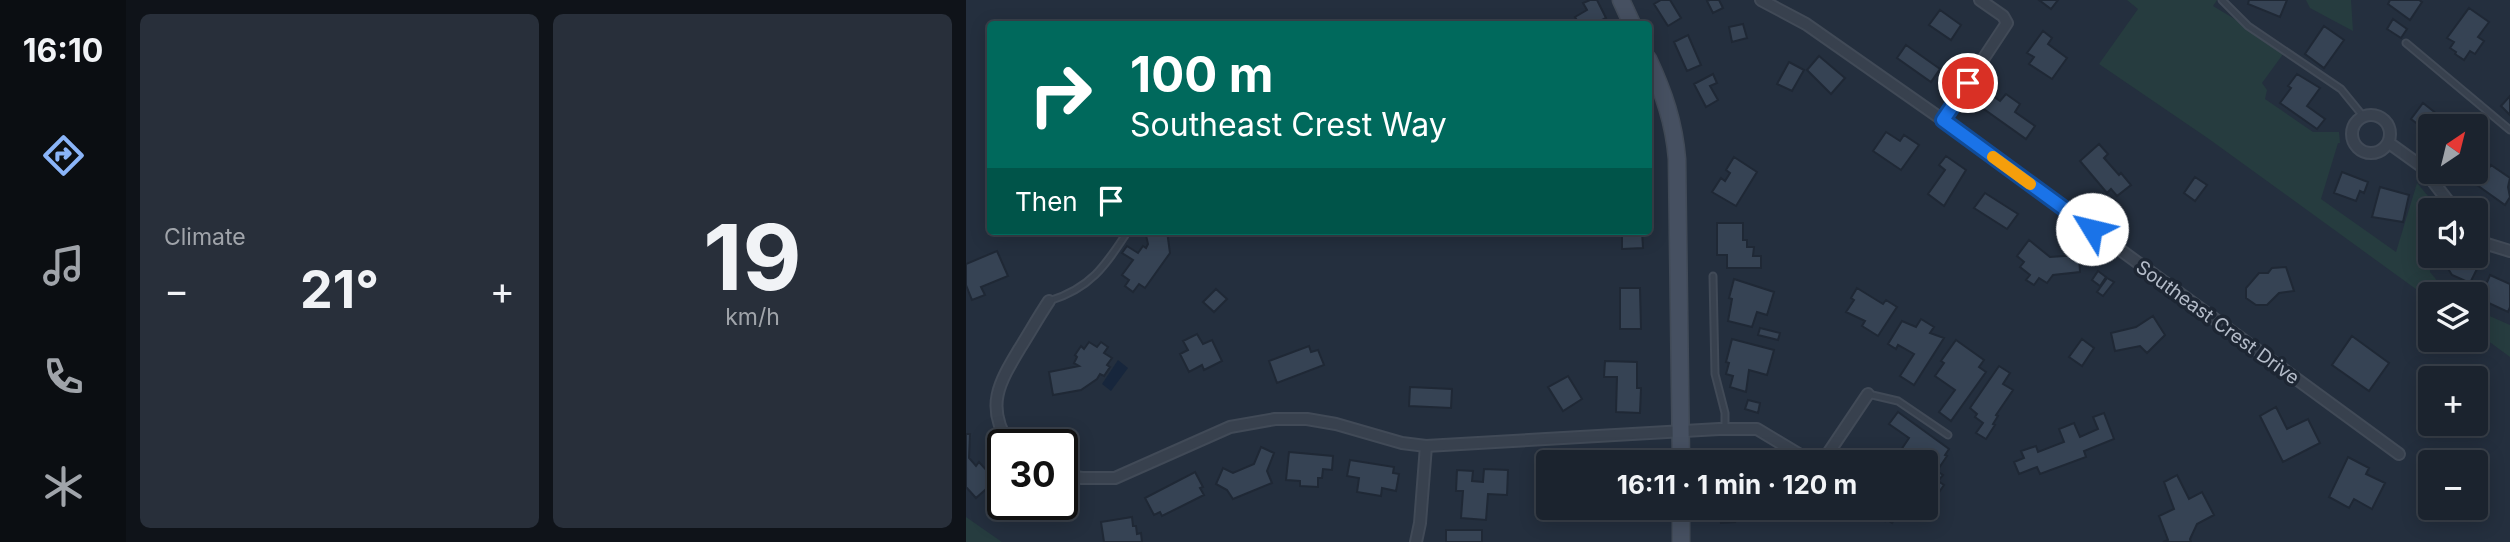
<!DOCTYPE html>
<html lang="en">
<head>
<meta charset="utf-8">
<style>
	body { margin:0; font-family:Inter,sans-serif; background:#282f3a; color:#f1f3f6; height:100vh; display:flex; flex-direction:column; font-size:26px; white-space:nowrap }
	* { box-sizing:border-box; margin:0 }
	p { font-size:23px; color:#a0a4aa }
	.icon { flex:none; width:38px; height:38px; fill:none; stroke:currentColor; stroke-width:2; stroke-linecap:round; stroke-linejoin:round }
	.map { position:relative; flex:1; overflow:hidden }
	.drawer { display:flex; flex-direction:column; gap:14px; padding:14px; background:#0f1319; width:840px }
	.drawer>* { flex:none }
	.banner { position:absolute; left:21px; top:21px; width:665px; height:214px; border-radius:7px; box-shadow:0 4px 18px #0003,0 0 0 2px #39404a; background:#00695c; color:#fff; overflow:hidden }
	.needle { width:46px; rotate:35deg }
	.buttons { position:absolute; left:1452px; top:114px; display:grid; gap:14px }
	.buttons a { display:grid; place-items:center; width:70px; height:70px; border-radius:7px; background:#1b232e; box-shadow:0 4px 18px #0003,0 0 0 2px #39404a; font-size:35px }
	.speed { position:absolute; left:21px; top:429px; display:flex; gap:14px; font-size:35px; font-weight:700; text-align:center }
	.speed>* { display:grid; place-content:center; width:91px; height:91px; border-radius:50%; background:#1b232e; box-shadow:0 4px 18px #0003,0 0 0 2px #39404a; line-height:1 }
	.speed .limit { border:4px solid #111; border-radius:10px; background:#fff; color:#111 }
	.pin { position:absolute; display:grid; place-items:center; width:60px; height:60px; color:#fff; margin:-30px; border:4px solid #fff; border-radius:50%; box-shadow:0 2px 7px #0007 }
	.me { position:absolute; width:77px; margin:-38px; rotate:306deg; stroke-linejoin:round; filter:drop-shadow(0 0 5px #0008) }
	.turn { display:flex; align-items:center; gap:24px; height:147px; padding:0 28px; font-size:32px }
	.turn .icon { width:91px; height:91px; stroke-width:2.5 }
	.turn b { display:block; font-size:49px; line-height:60px }
	.then { display:flex; align-items:center; height:66px; padding:0 28px; background:#0003; gap:14px; font-size:26px }
	.big { font-size:52px; font-weight:700; line-height:1.1 }
	.drawer .card { flex:1; display:flex; flex-direction:column; justify-content:center; gap:10px; min-width:0; padding:0 24px; border-radius:10px; background:#282f3a }
	.drawer .dial { align-items:center; gap:0 }
	.dial b { font-size:91px; line-height:1 }
	.heat { display:flex; justify-content:space-between; align-items:center; font-size:38px; direction:ltr }
	.drawer .tiles { flex:1; display:grid; gap:14px; grid-template-columns:repeat(2,1fr) }
	.trip { position:absolute; left:570px; top:450px; width:402px; height:70px; border-radius:7px; background:#1b232e; box-shadow:0 4px 18px #0003,0 0 0 2px #39404a; font-weight:700; line-height:70px; text-align:center }
	main { display:flex; flex:1; min-height:0 }
	.tabs { display:flex; flex-direction:column; width:126px; justify-content:space-around; align-items:center; background:#0b0e12; color:#a0a4aa }
	.tabs .icon { width:49px; height:49px }
	.tabs .selected { color:#8ab4f8 }
	.tabs b { font-size:32px; color:#f1f3f6 }
	.map>svg:first-child { display:block }
</style>
</head>
<body>
<main>
<nav class="tabs">
<b>16:10</b>
<svg class="icon selected" aria-label="directions" viewBox="0 0 24 24"><path d="M12 3l9 9-9 9-9-9zM9 14v-3h6M13 9l2 2-2 2"/></svg>
<svg class="icon" aria-label="music" viewBox="0 0 24 24"><path d="M9 18V5l10-2v13"/><circle cx="6" cy="18" r="3"/><circle cx="16" cy="16" r="3"/></svg>
<svg class="icon" aria-label="phone" viewBox="0 0 24 24"><path d="M5 4h4l2 5-3 2q2 4 5 5l2-3 5 2v4C11 20 4 13 5 4z"/></svg>
<svg class="icon" aria-label="climate" viewBox="0 0 24 24"><path d="M12 3v18M4 7l16 10M4 17L20 7"/></svg>
</nav>
<section class="drawer">
<div class="tiles">
<div class="card"><p>Climate</p>
<div class="heat"><a>−</a><b class="big">21°</b><a>+</a></div>
</div>
<div class="card dial"><b>19</b><p>km/h</p></div>
</div>
</section>
<div class="map">
<svg width="1544" height="542" viewBox="0 0 1544 542">
	<rect width="100%" height="100%" fill="#242f3e"/>
	<path fill="#263c3f" d="M1161,0H1251L1247,6L1320,50L1296,83L1301,90L1299,99L1347,132H1373L1374,143H1372L1355,199L1430,252L1451,183L1462,196L1464,272L1482,294H1465V300L1243,139L1133,64L1172,9Z
		M1340,0H1385L1387,31L1344,8Z
		M1510,310L1544,325V357L1510,332Z
		M0,517L36,542H0Z"/>
	<path fill="#17263c" d="M152,360L162,368L145,391L136,384Z"/>
	<path fill="#364354" stroke="#1f2835" stroke-width="2" d="M624,0H631L640,18L628,24H613L609,17L621,10L617,3Z
		M695,0H704L715,18L702,26L688,4Z
		M744,0H753L757,8L747,13L741,1Z
		M1073,0H1092L1085,9Z
		M1283,0H1321L1314,17L1282,4Z
		M1424,0H1453L1456,2L1444,20L1422,4Z
		M1503,8L1523,22L1512,37L1518,41L1509,54L1504,51L1498,60L1489,54L1490,52L1484,48L1488,42L1481,38Z
		M974,10L995,25L985,40L963,25Z
		M1427,19L1441,29L1435,38L1421,29Z
		M777,24L781,38L766,42L763,27Z
		M1358,26L1378,40L1358,68L1339,54Z
		M1077,31L1086,38L1082,44L1101,58L1086,79L1063,64L1068,57L1061,53Z
		M722,35L735,65L721,71L708,42Z
		M940,45L974,69L965,82L931,58Z
		M853,56L879,78L865,94L841,70Z
		M823,62L838,70L826,91L811,84Z
		M747,74L751,83L744,86L752,100L740,107L728,84Z
		M1331,74L1354,88L1341,106L1359,119L1351,129L1314,103L1325,88L1322,86Z
		M1024,94L1034,101L1040,94L1054,104L1049,112L1069,126L1060,139L1015,107Z
		M1544,96V115L1535,106Z
		M1457,103L1481,122L1478,126H1465V134L1445,119Z
		M920,132L934,141L938,135L953,145L935,170L907,151Z
		M1133,144L1142,154L1138,158L1153,175L1155,173L1165,185L1151,196L1145,189L1141,193L1114,161Z
		M1510,144L1520,151L1510,164Z
		M980,156L1000,170L978,206L962,194L979,170L973,165Z
		M768,157L791,172L770,206L746,192L755,178L759,181L764,173L760,170Z
		M1525,165L1544,178L1542,187L1544,197L1539,205L1511,185Z
		M1376,172L1402,182L1398,193L1394,191L1390,201L1368,193Z
		M1229,177L1241,185L1229,201L1218,193Z
		M1414,187L1443,195L1437,222L1406,217Z
		M1019,193L1052,214L1041,229L1008,208Z
		M751,223H777V240H781V247H788L787,256H795V268H761V255H751Z
		M179,231H201L204,253L179,288L173,284L167,292L159,286L163,280L156,275L167,260L156,253L161,246L172,253L177,246L180,248L182,244Z
		M656,231H676L677,248L656,249Z
		M1063,240L1084,257L1113,255L1114,272L1087,275L1081,283L1073,278L1068,285L1060,280L1064,275L1054,267L1058,262L1051,256Z
		M31,251L42,276L15,287L19,295L6,300L0,285V264Z
		M1474,256H1489L1492,260L1511,269L1504,283L1486,275Z
		M1320,267L1328,291L1313,293L1301,305H1290L1280,298V288L1293,273H1302L1306,268Z
		M1132,271L1140,277L1134,286L1126,280Z
		M1524,275L1544,284V307L1542,312L1514,299Z
		M1141,278L1148,282L1137,296L1131,292Z
		M768,279L808,292L801,315L791,312L786,327L762,321L766,299L763,298Z
		M654,288H674L675,329H654Z
		M891,288L917,304L920,300L931,307L912,336L896,326L899,321L880,312L888,300L885,298Z
		M250,289L261,299L248,312L237,302Z
		M1187,316L1199,335L1181,353L1174,346L1149,351L1145,333L1170,327Z
		M955,319L968,327L964,333L978,338L948,385L934,376L948,354L932,345L930,349L922,344L936,321L950,327Z
		M794,328L814,333L812,340L792,335Z
		M231,334L237,344L246,340L256,361L238,370L236,365L223,372L214,354L222,350L217,341Z
		M1386,336L1423,363L1403,391L1366,365Z
		M766,339L808,350L801,375L783,370L780,392L764,387L767,376L760,374L763,363L760,362Z
		M1116,339L1128,348L1116,366L1103,357Z
		M990,340L1018,360L1013,367L1020,372L985,421L973,412L989,390L969,376L978,363L975,361Z
		M123,342L131,347L135,342L142,347L138,353L146,358L141,365L144,367L138,376L134,374L131,379L115,390L87,395L83,372L113,366L108,363L111,357L109,355L115,346L118,349Z
		M343,346L345,352L352,350L358,365L311,383L303,361Z
		M639,361L671,362V388H675L674,413L650,412L651,377H638Z
		M1033,366L1044,373L1037,384L1047,390L1030,415L1032,416L1027,424L1029,425L1020,439L1010,433L1017,423L1009,417L1011,414L1004,408Z
		M602,376L616,399L597,411L582,387Z
		M444,387L486,389L485,408L443,406Z
		M782,400L794,403L792,413L779,409Z
		M1310,407L1321,429L1342,419L1354,443L1317,462L1294,416Z
		M932,412L983,449L979,455L981,456L971,471L977,475L972,481L978,485L971,495L961,488V462H932L937,455L933,453L943,438L923,424Z
		M1138,413L1148,439L1118,451L1120,457L1074,474L1071,467L1053,474L1048,462L1058,458L1055,451L1070,446L1072,452L1098,442L1093,429L1108,423L1114,437L1132,429L1127,417Z
		M0,434H4L3,458L10,466L13,462L24,474L21,477L27,483L10,498L0,487Z
		M295,447L308,453L301,471L306,483L267,499L261,490L250,484L257,468L267,473L288,464Z
		M323,452L367,456L366,470L357,469L356,478H352V487L334,486V481L320,480Z
		M1382,457L1403,468L1400,474L1419,483L1406,509L1388,499L1383,508L1363,497Z
		M384,460L428,467L427,473L433,474L430,491L416,488L415,496L391,492L393,478L381,476Z
		M518,469L542,470L541,495L522,494L520,520L495,518L497,491H490L491,470L507,471L506,481L517,482Z
		M229,472L237,487L234,488L238,495L196,516L194,512L188,515L179,498Z
		M1211,475L1223,499L1236,492L1248,515L1231,524L1224,539L1225,542H1197L1202,540L1193,516L1208,509L1198,482Z
		M754,508H768L769,522L755,523Z
		M899,508H942L937,516L933,513L926,523L920,519L919,521Z
		M166,517L167,526H170L171,534L175,533L176,542H138L135,522Z
		M480,530H516V542H480Z"/>
	<g fill="none" stroke-linecap="round" stroke-linejoin="round">
		<defs>
			<path id="service" d="M1256,0L1282,26L1375,89L1397,116
				M1440,43L1544,130
				M747,276L749,374L759,413V429
				M83,301C125,288 139,266 162,231
				M902,394L932,401L982,435"/>
			<path id="minor" d="M795,0L840,24L977,120L1433,454
				M1386 134a19 19 0 1 1 38 0a19 19 0 1 1-38 0Z
				M977,120L1041,23L1037,16L1014,0
				M1423,143L1455,166L1489,210
				M1510,235L1521,244L1544,251
				M43,444C19,406 33,383 54,348C64,332 73,316 83,301
				M850,462L861,455L902,394
				M96,475L116,478H149L264,427L309,419H341L370,424L436,443L460,446L753,429H791L846,462
				M450,542L454,523L460,446"/>
			<path id="secondary" d="M655,0L666,24
				M682,59C698,93 708,123 711,159L715,462
				M715,508V542"/>
		</defs>
		<use href="#service" stroke="#414a57" stroke-width="9"/>
		<use href="#minor" stroke="#414a57" stroke-width="14"/>
		<use href="#secondary" stroke="#414a57" stroke-width="19"/>
		<use href="#service" stroke="#38414e" stroke-width="5"/>
		<use href="#minor" stroke="#38414e" stroke-width="10"/>
		<use href="#secondary" stroke="#465061" stroke-width="16"/>
	</g>
	<g fill="none" stroke-linecap="round" stroke-linejoin="round">
		<defs>
			<path id="route" d="M1002,83L977,120L1126,229"/>
		</defs>
		<use href="#route" stroke="#114b97" stroke-width="18"/>
		<use href="#route" stroke="#1a73e8" stroke-width="12"/>
		<path stroke="#f59e0b" stroke-width="12" d="M1027,157L1064,184"/>
	</g>
	<g text-anchor="middle" stroke-width="7" stroke-linejoin="round" paint-order="stroke">
		<g font-size="19" fill="#b4bcc9" stroke="#1d2633">
			<text transform="translate(1252 322) rotate(36)" y="7">Southeast Crest Drive</text>
		</g>
	</g>
</svg>
<div class="buttons">
<a><svg class="needle" viewBox="-14 -14 28 28"><path d="M0-13l5 13h-10z" fill="#e53935"/><path d="M0 13l5-13h-10z" fill="#a0a4aa"/></svg></a>
<a><svg class="icon" aria-label="sound" viewBox="0 0 24 24"><path d="M4 9h4l5-4v14l-5-4H4zM17 9q2 3 0 6"/></svg></a>
<a><svg class="icon" aria-label="layers" viewBox="0 0 24 24"><path d="M12 4l9 5-9 5-9-5zM3 14l9 5 9-5"/></svg></a>
<a>+</a>
<a>−</a>
</div>
<div class="speed"><div class="limit">30</div></div>
<div class="pin" style="left:1002px;top:83px;background:#d93025"><svg class="icon" aria-label="arrive" viewBox="0 0 24 24"><path d="M6 21V4h12l-3 4 3 4H6"/></svg></div>
<svg class="me" style="left:1126px;top:229px" viewBox="-20 -20 40 40"><circle r="19" fill="#fff"/><path d="M0-13L10 11 0 6-10 11z" fill="#1a73e8"/></svg>
<div class="trip">16:11 · 1 min · 120 m</div>
<div class="banner">
<div class="turn"><svg class="icon" aria-label="right" viewBox="0 0 24 24"><path d="M7 20v-9h11M14 6l5 5-5 5"/></svg><div><b>100 m</b>Southeast Crest Way</div></div>
<div class="then">Then<svg class="icon" aria-label="arrive" viewBox="0 0 24 24"><path d="M6 21V4h12l-3 4 3 4H6"/></svg></div>
</div>
</div>
</main>
</body>
</html>
